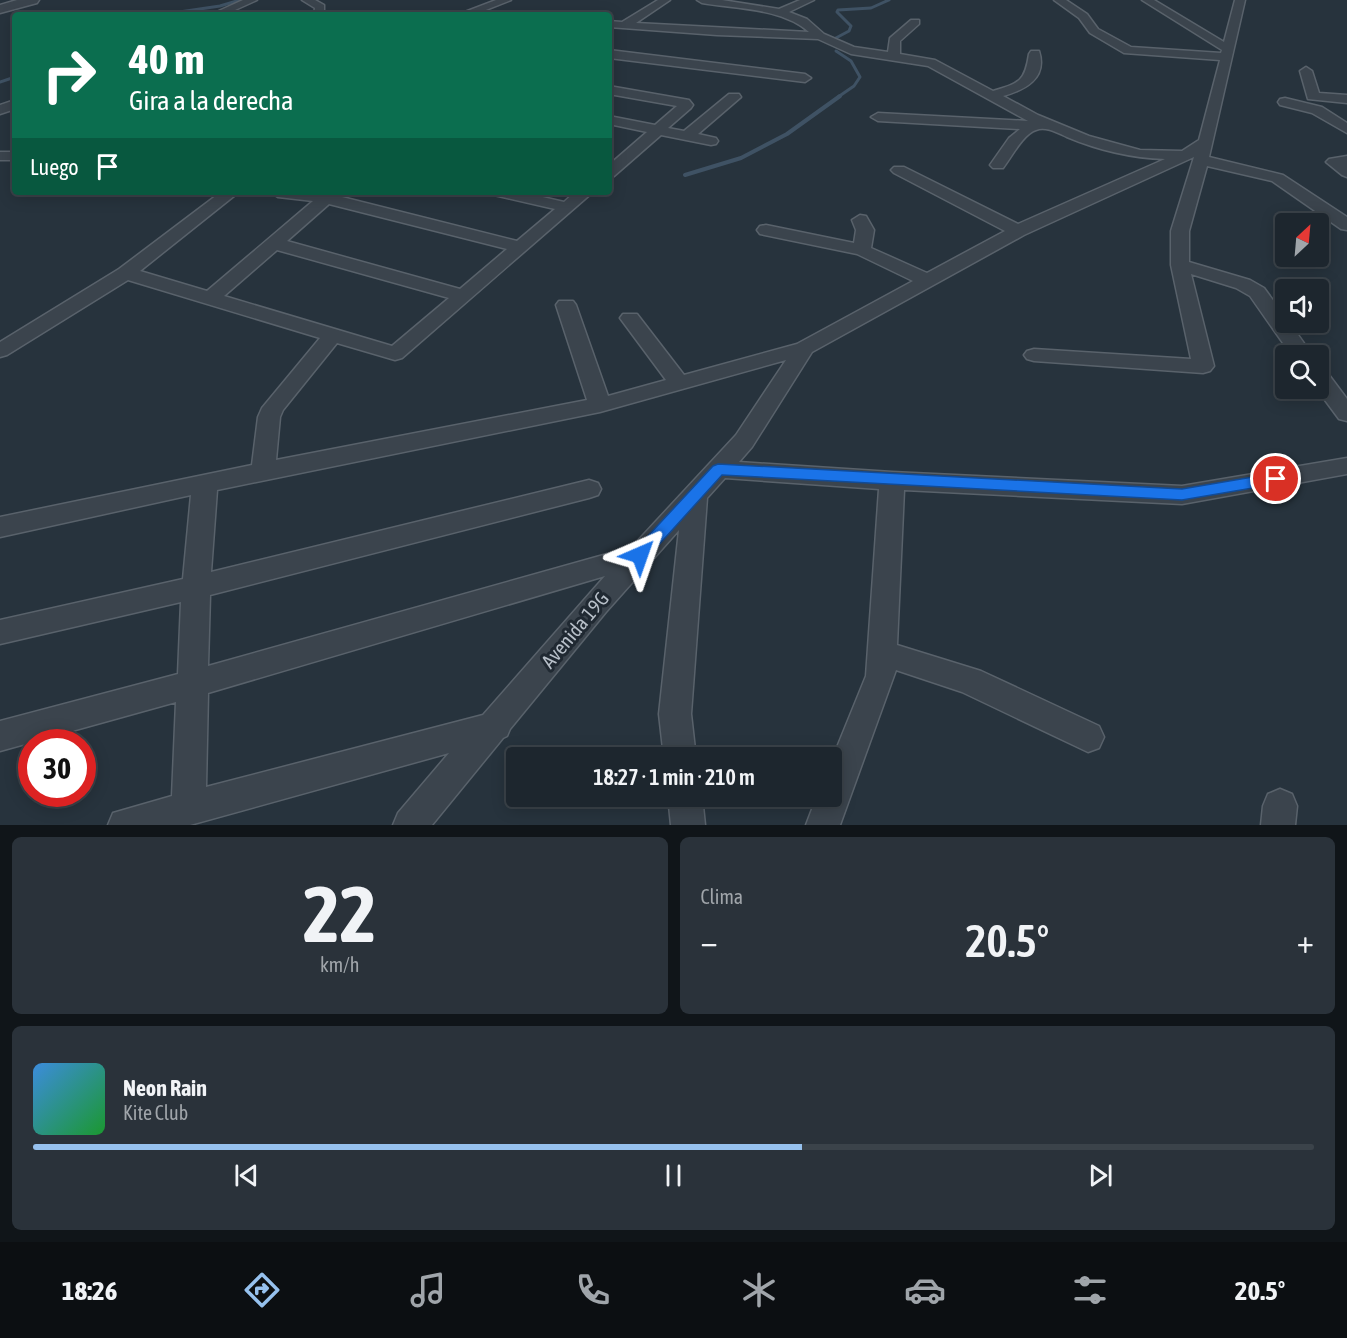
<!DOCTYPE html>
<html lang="es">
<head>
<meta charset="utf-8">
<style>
	body { margin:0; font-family:"Asap Condensed",sans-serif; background:#2a323a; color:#f1f3f6; height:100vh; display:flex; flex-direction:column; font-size:22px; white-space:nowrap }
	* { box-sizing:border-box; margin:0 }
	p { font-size:20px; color:#a0a5aa }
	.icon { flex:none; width:33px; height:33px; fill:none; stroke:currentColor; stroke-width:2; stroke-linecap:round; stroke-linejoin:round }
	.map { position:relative; height:825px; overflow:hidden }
	.drawer { display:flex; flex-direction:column; gap:12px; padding:12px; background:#101519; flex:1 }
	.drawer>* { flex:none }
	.hud { position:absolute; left:12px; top:12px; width:600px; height:183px; border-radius:6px; box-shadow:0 3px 15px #0003,0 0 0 2px #3b434a; background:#0b6e4f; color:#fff; overflow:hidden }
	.needle { width:39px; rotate:26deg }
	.tools { position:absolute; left:1275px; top:213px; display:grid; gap:12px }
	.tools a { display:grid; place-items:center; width:54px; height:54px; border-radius:6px; background:#1d262e; box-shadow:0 3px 15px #0003,0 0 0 2px #3b434a; font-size:30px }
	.speed { position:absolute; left:18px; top:729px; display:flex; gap:12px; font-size:30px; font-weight:700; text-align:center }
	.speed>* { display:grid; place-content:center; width:78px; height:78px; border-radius:50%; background:#1d262e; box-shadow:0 3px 15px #0003,0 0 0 2px #3b434a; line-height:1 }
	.speed .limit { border:9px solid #d22; background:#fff; color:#111 }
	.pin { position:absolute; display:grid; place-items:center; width:51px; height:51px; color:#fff; margin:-26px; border:3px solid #fff; border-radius:50%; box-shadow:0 2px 6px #0007 }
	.me { position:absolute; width:66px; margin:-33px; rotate:43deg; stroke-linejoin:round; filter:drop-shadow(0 0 4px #0008) }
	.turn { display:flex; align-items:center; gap:21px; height:126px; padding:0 18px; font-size:27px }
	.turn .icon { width:78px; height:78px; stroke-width:2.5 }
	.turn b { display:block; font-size:42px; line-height:51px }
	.then { display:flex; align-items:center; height:57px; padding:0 18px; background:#0003; gap:12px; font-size:22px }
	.big { font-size:45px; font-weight:600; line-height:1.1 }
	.drawer .widget { flex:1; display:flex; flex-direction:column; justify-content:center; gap:9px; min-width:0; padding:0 21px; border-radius:9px; background:#2a323a }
	.drawer .dial { align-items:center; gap:0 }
	.dial b { font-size:78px; line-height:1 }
	.song { display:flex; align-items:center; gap:18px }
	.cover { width:72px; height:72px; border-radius:9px; background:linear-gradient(135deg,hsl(210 70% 55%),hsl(130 70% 35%)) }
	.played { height:6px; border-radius:3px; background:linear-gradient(90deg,#96c1ee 60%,#3b434a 60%) }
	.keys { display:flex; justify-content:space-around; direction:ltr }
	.heat { display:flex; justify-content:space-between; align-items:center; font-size:33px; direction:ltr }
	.drawer .tiles { flex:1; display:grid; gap:12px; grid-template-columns:1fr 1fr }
	.widget:last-child { grid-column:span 2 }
	.trip { position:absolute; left:506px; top:747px; width:336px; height:60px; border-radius:6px; background:#1d262e; box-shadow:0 3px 15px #0003,0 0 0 2px #3b434a; font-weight:600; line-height:60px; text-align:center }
	.dock { display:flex; height:96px; justify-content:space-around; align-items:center; background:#0c0f12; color:#a0a5aa }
	.dock .icon { width:42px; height:42px }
	.dock .selected { color:#96c1ee }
	.dock b { font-size:27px; color:#f1f3f6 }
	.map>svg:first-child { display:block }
</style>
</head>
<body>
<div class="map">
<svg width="1347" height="825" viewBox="0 0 1347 825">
	<rect width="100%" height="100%" fill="#27333d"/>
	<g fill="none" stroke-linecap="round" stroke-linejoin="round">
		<path stroke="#3f5264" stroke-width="3" d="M159,15L220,6L240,0
			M834,39L849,31L851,26L837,12L838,10L871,8L889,0
			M836,51L851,61L860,77L854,86L838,97
			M0,82L15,77"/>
		<path stroke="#3f5264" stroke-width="4" d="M685,175L741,158L787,134L840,96"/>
		<defs>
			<path id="minor" d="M243,0H257L224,15H210Z
				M302,0H315L324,5V15H314L315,8Z
				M496,0H511L473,15H457Z
				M658,0H670L636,23L809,32C782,8 737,9 702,3L697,0H722L779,9L800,0H814L789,12L807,19L824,34L854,47L888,52L890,38L911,20H919V24L900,41V54L935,60L993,91C1019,83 1025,82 1029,54L1031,51H1039C1048,79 1024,90 1003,96L1038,115L1089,136L1140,150L1182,151L1199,140L1220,60L1124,53L1090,33L1079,18L1054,0H1066L1087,14L1098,29L1131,47L1221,53L1222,50L1142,0H1154L1224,42L1235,0H1245L1209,157L1283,175L1347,217V230L1341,229L1272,181L1207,166L1189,231V262L1250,280L1264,288L1286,318V322H1289L1313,356H1292L1250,296L1236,288L1191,274L1214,366L1210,371L1203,373L1034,361L1027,359L1024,355L1027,351L1034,349L1191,359L1171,265V231L1194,157L1024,235L812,352L752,447L739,462L892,472L1182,486L1347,458V474L1182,504L904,490L897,645L981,671L1099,726L1104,737L1099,748L1088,752L962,692L896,670L840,825H806L817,796H831V762L866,676L879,489L725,478L707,498L691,714L696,758H664L659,714L679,530L606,612L510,729L507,736L503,738L432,825H393L398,813L449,753L190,825H108L113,813L172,796L176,702L0,751V721L178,674L181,602L0,644V620L183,579L191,495L0,537V517L252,465L258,417L262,408L320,338L128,280L7,355L0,357V342L119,269L221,192H239L140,271L207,291L313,201L278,197L270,192H341L338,196L517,241L555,209L494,195L492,192H521L564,202L575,192H593L402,358L395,360L337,343L283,410L280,417L276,460L587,400L556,305L559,301H573L576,305L608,396L666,380L620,318L623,314H637L684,375L797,344L913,281L857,254L760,234L757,230L760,226L766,225L854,243L856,230L852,220L860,215L866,216L874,230L871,248L927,273L1005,231L894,173L891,170L894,167H904L1018,224L1165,159C1132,158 1098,150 1067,137C1058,133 1046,126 1036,130C1023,134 1011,158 1003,168H993L990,165L1009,138L1020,129L878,121L871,117L878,113L1028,121L928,66L851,54L818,39L717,35L609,27V21L622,22ZM329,204L507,249L460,289L287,241ZM277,250L449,298L392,346L224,296ZM786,360L736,435L632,547L208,666L210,595L589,498L598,495L601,489L598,483L589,480L211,572L217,490L600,412ZM605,576L483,715L206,787L208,693Z
				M609,50L805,74L811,78L805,82L609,58Z
				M1306,67L1312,71L1319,93L1347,95V103L1308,99L1300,71Z
				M609,86L689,100L693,105L691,108L668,128L684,131L729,94H739L741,97L698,134L716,138L718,141L716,144L711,145L661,135L614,176L609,178V165L647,132L609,124V116L655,125L677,106L609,94Z
				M1285,98L1322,107L1347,123V133L1312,113L1280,105L1278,102L1280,99Z
				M15,100V109L0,114V105Z
				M0,152H15V160H0Z
				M1347,156V177L1342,175L1326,162L1329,159Z
				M1318,369L1326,371L1347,399V421L1339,419L1316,388H1318Z
				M1280,789L1292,794L1297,806L1295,825H1261L1263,806L1268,794Z
				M668,796H702L705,825H671Z"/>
			<path id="tertiary" d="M17,0H39L37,3L0,13V5Z"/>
		</defs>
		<use href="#minor" stroke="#59626b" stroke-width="3"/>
		<use href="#tertiary" stroke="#59626b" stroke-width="3"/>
		<use href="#minor" fill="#3b444d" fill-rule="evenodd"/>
		<use href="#tertiary" fill="#3b444d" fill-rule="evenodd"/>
	</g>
	<path fill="#1a73e8" stroke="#114b97" stroke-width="1.5" d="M718,464L1182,489L1276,473L1283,479L1276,484L1182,500L722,475L645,560L640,562L634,560L632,555L634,551L713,466Z"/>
	<g text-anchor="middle" stroke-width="6" stroke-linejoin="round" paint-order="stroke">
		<g font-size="20" fill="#b7bfc8" stroke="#202932">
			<text transform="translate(575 630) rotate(-50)" y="7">Avenida 19G</text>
		</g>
	</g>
</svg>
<div class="tools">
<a><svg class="needle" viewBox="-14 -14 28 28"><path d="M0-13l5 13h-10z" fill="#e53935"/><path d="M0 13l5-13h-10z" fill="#a0a5aa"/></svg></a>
<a><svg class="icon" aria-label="sound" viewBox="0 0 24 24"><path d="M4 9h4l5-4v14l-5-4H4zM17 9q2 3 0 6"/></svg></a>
<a><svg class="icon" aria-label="search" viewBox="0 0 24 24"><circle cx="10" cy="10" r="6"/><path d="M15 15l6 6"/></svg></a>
</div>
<div class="speed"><div class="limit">30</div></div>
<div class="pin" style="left:1276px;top:479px;background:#d93025"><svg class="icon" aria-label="arrive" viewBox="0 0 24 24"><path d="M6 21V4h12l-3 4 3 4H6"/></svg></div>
<svg class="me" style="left:640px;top:555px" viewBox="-20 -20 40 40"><path d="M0-17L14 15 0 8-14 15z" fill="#1a73e8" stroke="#fff" stroke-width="4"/></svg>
<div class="trip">18:27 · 1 min · 210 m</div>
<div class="hud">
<div class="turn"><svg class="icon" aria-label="right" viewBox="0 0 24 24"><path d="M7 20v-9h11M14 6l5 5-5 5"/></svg><div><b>40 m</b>Gira a la derecha</div></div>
<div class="then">Luego<svg class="icon" aria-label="arrive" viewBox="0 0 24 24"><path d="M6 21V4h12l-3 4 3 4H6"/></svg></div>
</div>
</div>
<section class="drawer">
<div class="tiles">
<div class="widget dial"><b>22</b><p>km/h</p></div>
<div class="widget"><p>Clima</p>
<div class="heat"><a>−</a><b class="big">20.5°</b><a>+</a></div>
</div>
<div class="widget">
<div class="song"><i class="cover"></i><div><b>Neon Rain</b><p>Kite Club</p></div></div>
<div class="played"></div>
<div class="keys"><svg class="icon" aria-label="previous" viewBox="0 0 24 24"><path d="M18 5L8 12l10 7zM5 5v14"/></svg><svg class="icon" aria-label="pause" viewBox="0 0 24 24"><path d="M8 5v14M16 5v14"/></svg><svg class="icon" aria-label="next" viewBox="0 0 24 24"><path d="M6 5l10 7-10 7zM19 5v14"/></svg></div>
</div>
</div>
</section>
<nav class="dock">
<b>18:26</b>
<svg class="icon selected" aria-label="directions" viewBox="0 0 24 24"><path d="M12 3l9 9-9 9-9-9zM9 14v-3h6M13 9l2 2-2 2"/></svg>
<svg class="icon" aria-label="music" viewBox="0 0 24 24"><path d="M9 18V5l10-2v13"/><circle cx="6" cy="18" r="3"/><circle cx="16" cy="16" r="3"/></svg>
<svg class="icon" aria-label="phone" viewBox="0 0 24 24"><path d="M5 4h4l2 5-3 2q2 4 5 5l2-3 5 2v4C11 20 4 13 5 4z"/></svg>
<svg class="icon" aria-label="climate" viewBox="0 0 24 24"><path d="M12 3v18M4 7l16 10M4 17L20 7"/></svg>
<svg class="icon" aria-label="car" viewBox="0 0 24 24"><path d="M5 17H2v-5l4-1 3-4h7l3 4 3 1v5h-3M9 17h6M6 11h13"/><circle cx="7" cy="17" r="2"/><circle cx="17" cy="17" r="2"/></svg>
<svg class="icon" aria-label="filters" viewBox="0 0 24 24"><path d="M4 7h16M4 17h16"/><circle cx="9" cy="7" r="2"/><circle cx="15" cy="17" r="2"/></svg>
<b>20.5°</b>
</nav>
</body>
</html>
